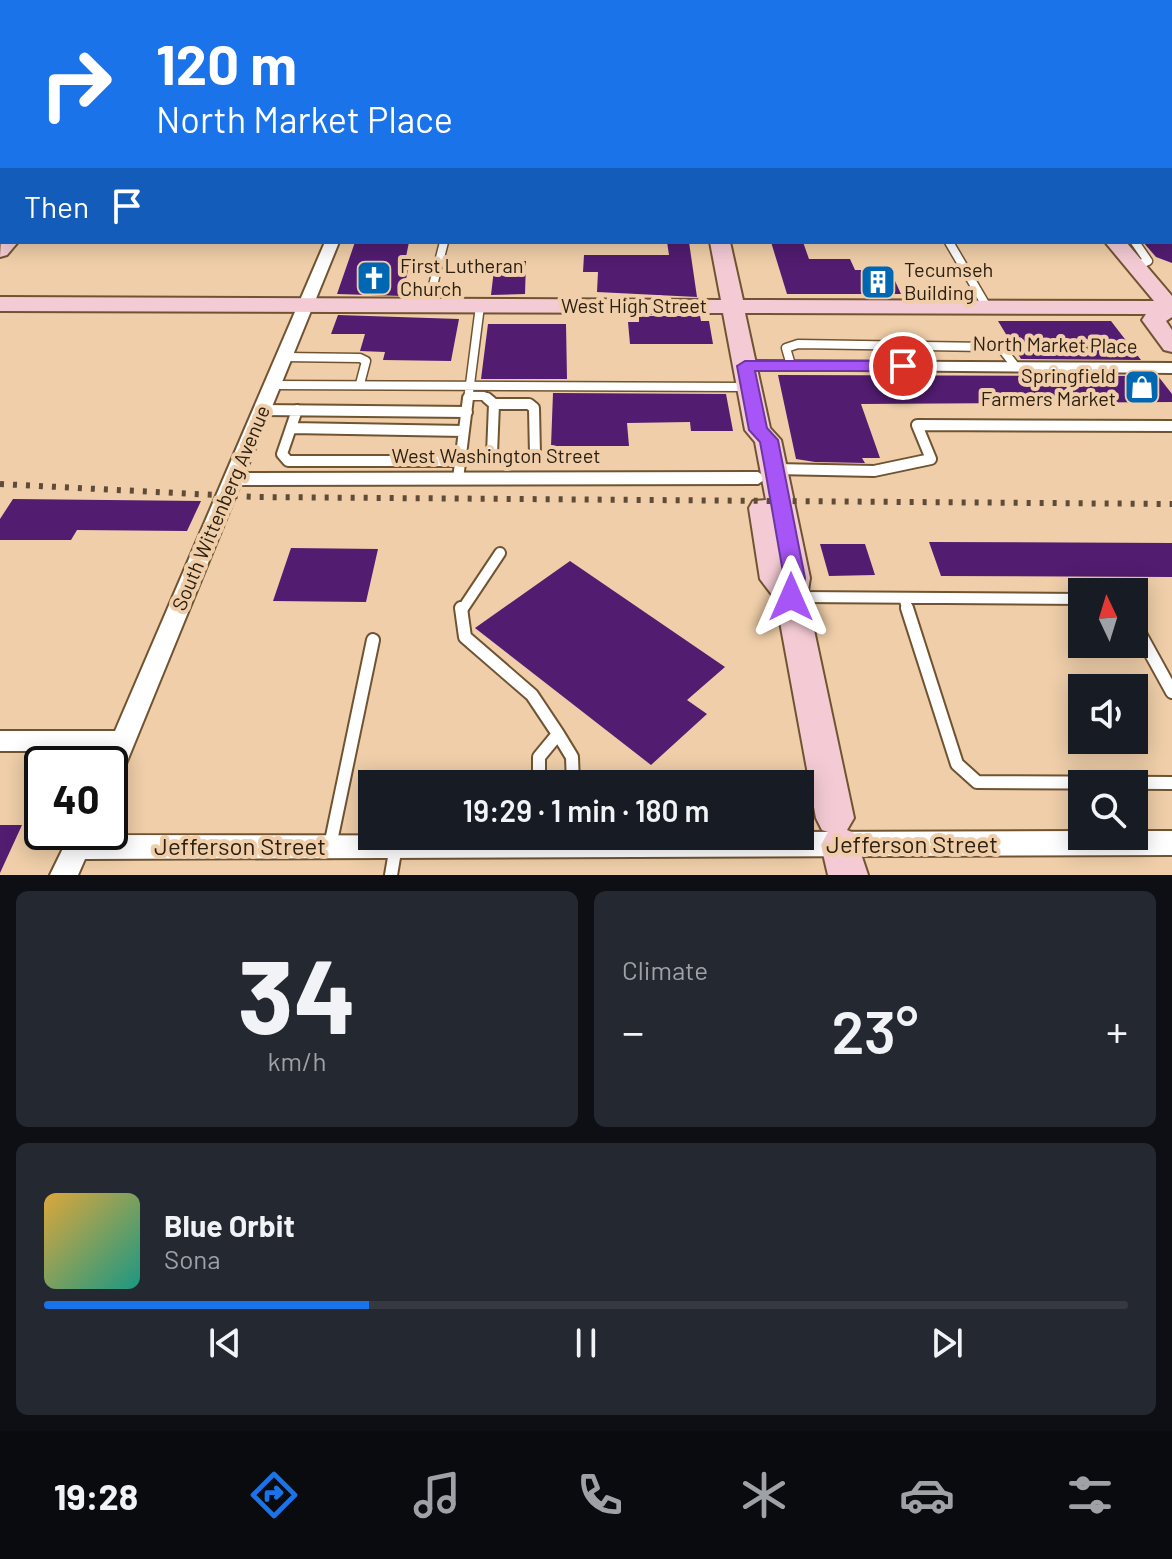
<!DOCTYPE html>
<html lang="en">
<head>
<meta charset="utf-8">
<style>
	body { margin:0; font-family:Barlow,sans-serif; background:#242831; color:#f1f3f6; height:100vh; display:flex; flex-direction:column; font-size:30px; white-space:nowrap }
	* { box-sizing:border-box; margin:0 }
	p { font-size:26px; color:#9ea1a6 }
	.icon { flex:none; width:44px; height:44px; fill:none; stroke:currentColor; stroke-width:2; stroke-linecap:round; stroke-linejoin:round }
	.map { position:relative; height:875px; overflow:hidden }
	.panel { display:flex; flex-direction:column; gap:16px; padding:16px; background:#0d0f14; flex:1 }
	.panel>* { flex:none }
	.hud { position:absolute; left:0px; top:0px; width:1172px; height:244px; box-shadow:0 4px 20px #0003; background:#1a73e8; color:#fff; overflow:hidden }
	.needle { width:52px; rotate:356deg }
	.fabs { position:absolute; left:1068px; top:578px; display:grid; gap:16px }
	.fabs a { display:grid; place-items:center; width:80px; height:80px; border-radius:0px; background:#171b24; box-shadow:0 4px 20px #0003; font-size:40px }
	.speed { position:absolute; left:24px; top:746px; display:flex; gap:16px; font-size:40px; font-weight:700; text-align:center }
	.speed>* { display:grid; place-content:center; width:104px; height:104px; border-radius:50%; background:#171b24; box-shadow:0 4px 20px #0003; line-height:1 }
	.speed .limit { border:4px solid #111; border-radius:12px; background:#fff; color:#111 }
	.pin { position:absolute; display:grid; place-items:center; width:68px; height:68px; color:#fff; margin:-34px; border:4px solid #fff; border-radius:50%; box-shadow:0 2px 8px #0007 }
	.me { position:absolute; width:88px; margin:-44px; rotate:0deg; stroke-linejoin:round; filter:drop-shadow(0 0 6px #0008) }
	.turn { display:flex; align-items:center; gap:28px; height:168px; padding:0 24px; font-size:36px }
	.turn .icon { width:104px; height:104px; stroke-width:2.5 }
	.turn b { display:block; font-size:56px; line-height:68px }
	.then { display:flex; align-items:center; height:76px; padding:0 24px; background:#0003; gap:16px; font-size:30px }
	.big { font-size:60px; font-weight:600; line-height:1.1 }
	.panel .widget { flex:1; display:flex; flex-direction:column; justify-content:center; gap:12px; min-width:0; padding:0 28px; border-radius:12px; background:#242831 }
	.panel .dial { align-items:center; gap:0 }
	.dial b { font-size:104px; line-height:1 }
	.song { display:flex; align-items:center; gap:24px }
	.cover { width:96px; height:96px; border-radius:12px; background:linear-gradient(135deg,hsl(40 70% 55%),hsl(170 70% 35%)) }
	.played { height:8px; border-radius:4px; background:linear-gradient(90deg,#1a73e8 30%,#363941 30%) }
	.keys { display:flex; justify-content:space-around; direction:ltr }
	.heat { display:flex; justify-content:space-between; align-items:center; font-size:44px; direction:ltr }
	.panel .tiles { flex:1; display:grid; gap:16px; grid-template-columns:1fr 1fr }
	.widget:last-child { grid-column:span 2 }
	.trip { position:absolute; left:358px; top:770px; width:456px; height:80px; border-radius:0px; background:#171b24; box-shadow:0 4px 20px #0003; font-weight:600; line-height:80px; text-align:center }
	.dock { display:flex; height:128px; justify-content:space-around; align-items:center; background:#090b0e; color:#9ea1a6 }
	.dock .icon { width:56px; height:56px }
	.dock .on { color:#1a73e8 }
	.dock b { font-size:36px; color:#f1f3f6 }
	.map>svg:first-child { display:block }
</style>
</head>
<body>
<div class="map">
<svg width="1172" height="875" viewBox="0 0 1172 875">
	<rect width="100%" height="100%" fill="#efcea9"/>
	<path fill="#521c70" d="M355,242H409L405,262H410L402,296L337,294Z
		M667,242H689L697,297L597,292L598,272H583L584,255H669Z
		M771,242H803L809,259H850L855,270H890L901,294H787Z
		M1143,242H1172V263L1156,257Z
		M495,261H526L525,294L491,295Z
		M338,315L459,319L451,361L383,360L385,352L360,351L365,334H331Z
		M639,316H700L701,321H709L713,344H630L628,322H639Z
		M998,321H1111L1141,360L1021,359Z
		M488,324H566L567,379H481Z
		M778,375L1158,376L1172,394V402L861,404L880,458H862L865,463L815,462L796,459Z
		M553,393L726,394L733,431H691L690,422L627,423L629,446H551Z
		M13,499L201,501L187,531L77,530L71,540H0V519Z
		M929,542L1172,543V577L941,576Z
		M820,544H865L875,575L829,576Z
		M291,548L378,549L366,602L273,601Z
		M570,561L725,667L687,700L707,714L651,765L475,628Z
		M0,825H22L0,873Z"/>
	<g fill="none" stroke-linecap="round" stroke-linejoin="round">
		<defs>
			<path id="lane-far3" d="M16,0L24,2
				M64,0L68,2
				M104,0L111,2
				M158,0H185
				M592,0L629,2
				M990,0L993,2
				M244,2L247,0"/>
			<path id="lane-far2" d="M949,242L987,307
				M1135,242L1148,261L1135,266
				M428,305L444,242
				M284,357L360,358L366,361L360,384
				M791,365L786,348L798,344L987,347L1002,349L1016,367
				M272,385L746,387
				M469,396H484L489,400
				M468,400L480,306"/>
			<path id="lane-far1" d="M487,398L494,404
				M494,404H529L534,408L535,455L531,459H495L492,454Z
				M262,410L467,412
				M297,410L282,454L288,461H460
				M291,428L464,431
				M775,469L874,471L931,459L917,425L1172,426
				M458,479L468,398
				M798,597L1082,599
				M904,598L908,610
				M462,610L500,553"/>
			<path id="lane" d="M461,608L465,637L532,695L558,734
				M907,608L957,764L977,782L1172,783
				M1134,623L1172,692
				M539,784V757L558,734L572,757L573,784
				M330,846L373,640
				M391,875L396,846"/>
			<path id="street" d="M2,28V34L0,35V29Z
				M325,242H339L245,473L758,472L767,478L758,484L240,485L119,781L110,784V764H101L107,751H0V731H115Z
				M745,361L1172,363V373L739,369L737,366L739,363Z
				M1082,831V836H1134V831H1172V855L85,859L78,875H50L71,832H97L96,835L800,836V832Z"/>
			<path id="secondary" d="M904,0H917L918,2H905Z
				M1103,0H1117L1118,2H1104Z
				M1170,40H1172V50H1170Z
				M0,159H2V169H0Z
				M1170,164H1172V174H1170Z
				M1,238L2,242H18L7,255L0,257Z
				M710,242H730L743,300L1154,301L1105,242H1126L1172,296V317L1166,321L1172,330V352L1164,350L1142,320L1146,314L745,313L770,428L781,440L810,578L807,597L854,818L847,830L854,833L868,875H828L821,845L828,832L822,830L816,818L776,600L760,579L749,508L753,501L766,500L755,442L745,430L723,313L0,311V297L721,300Z"/>
			<path id="primary" d="M1170,5H1172V13H1170Z
				M0,11H2V20H0Z
				M0,67H2V77H0Z
				M1170,71H1172V81H1170Z"/>
		</defs>
		<use href="#lane-far3" stroke="#705432" stroke-width="7"/>
		<use href="#lane-far2" stroke="#705432" stroke-width="11"/>
		<use href="#lane-far1" stroke="#705432" stroke-width="14"/>
		<use href="#lane" stroke="#705432" stroke-width="16"/>
		<use href="#street" stroke="#705432" stroke-width="4"/>
		<use href="#secondary" stroke="#705432" stroke-width="4"/>
		<use href="#primary" stroke="#fff" stroke-width="4"/>
		<use href="#lane-far3" stroke="#fff" stroke-width="5"/>
		<use href="#lane-far2" stroke="#fff" stroke-width="8"/>
		<use href="#lane-far1" stroke="#fff" stroke-width="10"/>
		<use href="#lane" stroke="#fff" stroke-width="12"/>
		<use href="#street" fill="#fff" fill-rule="evenodd"/>
		<use href="#secondary" fill="#f4cbd4" fill-rule="evenodd"/>
		<use href="#primary" fill="#ea97a9" fill-rule="evenodd"/>
		<path stroke="#5e4c38" stroke-width="6" stroke-dasharray="4 9" stroke-linecap="butt" d="M0,484L255,497L1172,504"/>
	</g>
	<path fill="#a855f7" stroke="#6d37a1" stroke-width="2" d="M745,361H903L912,366L903,371H755L767,428L778,440L805,578L801,597L791,605L780,597L784,578L765,469L760,442L749,430L737,366Z"/>
	<defs>
		<symbol id="church-square" viewBox="-11 -11 22 22"><rect x="-9" y="-9" width="18" height="18" rx="4" fill="#0067b3" stroke="#efcea9"/><path d="M-1.2-6h2.4v3.5h3.3v2.4h-3.3V6h-2.4V-.1h-3.3v-2.4h3.3Z" fill="#fff"/></symbol>
		<symbol id="building-square" viewBox="-11 -11 22 22"><rect x="-9" y="-9" width="18" height="18" rx="4" fill="#0067b3" stroke="#efcea9"/><path d="M-4-6H4V6H1V3H-1V6H-4ZM-2.5-4.3h1.7v1.8h-1.7ZM.8-4.3h1.7v1.8H.8ZM-2.5-1h1.7V.8h-1.7ZM.8-1h1.7V.8H.8Z" fill="#fff"/></symbol>
		<symbol id="shop-square" viewBox="-11 -11 22 22"><rect x="-9" y="-9" width="18" height="18" rx="4" fill="#0067b3" stroke="#efcea9"/><path d="M-5-2.5h2.3a2.7 3.5 0 0 1 5.4 0H5L5.5 6h-11ZM-1.5-2.5h3a1.5 2.3 0 0 0-3 0Z" fill="#fff"/></symbol>
	</defs>
	<g fill-rule="evenodd">
		<use href="#church-square" x="354" y="258" width="40" height="40"/>
		<use href="#building-square" x="858" y="262" width="40" height="40"/>
		<use href="#shop-square" x="1122" y="367" width="40" height="40"/>
	</g>
	<g text-anchor="middle" stroke-width="8" stroke-linejoin="round" paint-order="stroke">
		<g font-size="20" fill="#2c2011" stroke="#efcea9" text-anchor="start">
			<text x="400" y="273">First Lutheran<tspan x="400" dy="23">Church</tspan></text>
			<text x="904" y="277">Tecumseh<tspan x="904" dy="23">Building</tspan></text>
			<text x="1116" y="383" text-anchor="end">Springfield<tspan x="1116" dy="23">Farmers Market</tspan></text>
		</g>
		<g font-size="20" fill="#2c2011" stroke="#efcea9">
			<text x="634" y="313">West High Street</text>
			<text transform="translate(1055 345) rotate(1)" y="7">North Market Place</text>
			<text x="496" y="463">West Washington Street</text>
			<text transform="translate(221 508) rotate(-67)" y="7">South Wittenberg Avenue</text>
		</g>
		<g font-size="24" fill="#2c2011" stroke="#efcea9">
			<text x="912" y="853">Jefferson Street</text>
			<text x="240" y="855">Jefferson Street</text>
		</g>
	</g>
</svg>
<div class="fabs">
<a><svg class="needle" viewBox="-14 -14 28 28"><path d="M0-13l5 13h-10z" fill="#e53935"/><path d="M0 13l5-13h-10z" fill="#9ea1a6"/></svg></a>
<a><svg class="icon" aria-label="sound" viewBox="0 0 24 24"><path d="M4 9h4l5-4v14l-5-4H4zM17 9q2 3 0 6"/></svg></a>
<a><svg class="icon" aria-label="search" viewBox="0 0 24 24"><circle cx="10" cy="10" r="6"/><path d="M15 15l6 6"/></svg></a>
</div>
<div class="speed"><div class="limit">40</div></div>
<div class="pin" style="left:903px;top:366px;background:#d93025"><svg class="icon" aria-label="arrive" viewBox="0 0 24 24"><path d="M6 21V4h12l-3 4 3 4H6"/></svg></div>
<svg class="me" style="left:791px;top:597px" viewBox="-20 -20 40 40"><path d="M0-17L14 15 0 8-14 15z" fill="#a855f7" stroke="#fff" stroke-width="4"/></svg>
<div class="trip">19:29 · 1 min · 180 m</div>
<div class="hud">
<div class="turn"><svg class="icon" aria-label="right" viewBox="0 0 24 24"><path d="M7 20v-9h11M14 6l5 5-5 5"/></svg><div><b>120 m</b>North Market Place</div></div>
<div class="then">Then<svg class="icon" aria-label="arrive" viewBox="0 0 24 24"><path d="M6 21V4h12l-3 4 3 4H6"/></svg></div>
</div>
</div>
<section class="panel">
<div class="tiles">
<div class="widget dial"><b>34</b><p>km/h</p></div>
<div class="widget"><p>Climate</p>
<div class="heat"><a>−</a><b class="big">23°</b><a>+</a></div>
</div>
<div class="widget">
<div class="song"><i class="cover"></i><div><b>Blue Orbit</b><p>Sona</p></div></div>
<div class="played"></div>
<div class="keys"><svg class="icon" aria-label="previous" viewBox="0 0 24 24"><path d="M18 5L8 12l10 7zM5 5v14"/></svg><svg class="icon" aria-label="pause" viewBox="0 0 24 24"><path d="M8 5v14M16 5v14"/></svg><svg class="icon" aria-label="next" viewBox="0 0 24 24"><path d="M6 5l10 7-10 7zM19 5v14"/></svg></div>
</div>
</div>
</section>
<nav class="dock">
<b>19:28</b>
<svg class="icon on" aria-label="directions" viewBox="0 0 24 24"><path d="M12 3l9 9-9 9-9-9zM9 14v-3h6M13 9l2 2-2 2"/></svg>
<svg class="icon" aria-label="music" viewBox="0 0 24 24"><path d="M9 18V5l10-2v13"/><circle cx="6" cy="18" r="3"/><circle cx="16" cy="16" r="3"/></svg>
<svg class="icon" aria-label="phone" viewBox="0 0 24 24"><path d="M5 4h4l2 5-3 2q2 4 5 5l2-3 5 2v4C11 20 4 13 5 4z"/></svg>
<svg class="icon" aria-label="climate" viewBox="0 0 24 24"><path d="M12 3v18M4 7l16 10M4 17L20 7"/></svg>
<svg class="icon" aria-label="car" viewBox="0 0 24 24"><path d="M5 17H2v-5l4-1 3-4h7l3 4 3 1v5h-3M9 17h6M6 11h13"/><circle cx="7" cy="17" r="2"/><circle cx="17" cy="17" r="2"/></svg>
<svg class="icon" aria-label="filters" viewBox="0 0 24 24"><path d="M4 7h16M4 17h16"/><circle cx="9" cy="7" r="2"/><circle cx="15" cy="17" r="2"/></svg>
</nav>
</body>
</html>
